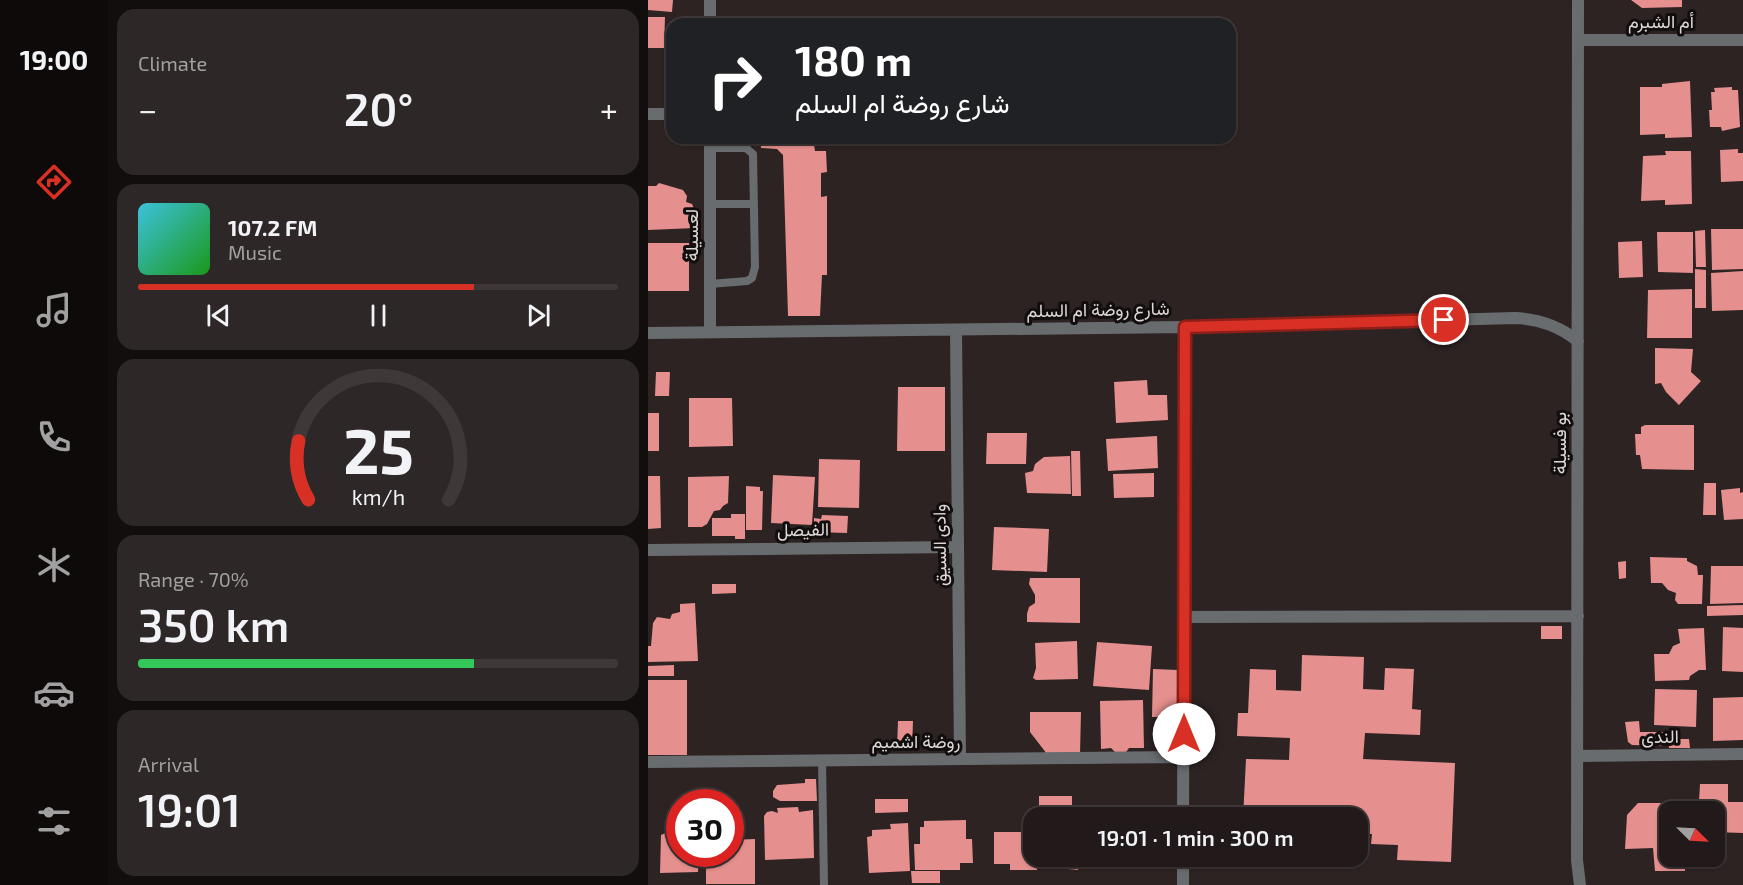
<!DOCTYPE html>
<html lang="en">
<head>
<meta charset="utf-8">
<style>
	body { margin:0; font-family:"Exo 2",Vazirmatn,sans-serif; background:#2e2727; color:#f1f3f6; height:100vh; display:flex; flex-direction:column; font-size:22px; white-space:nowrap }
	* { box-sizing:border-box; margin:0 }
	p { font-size:20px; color:#a2a1a2 }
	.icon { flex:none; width:33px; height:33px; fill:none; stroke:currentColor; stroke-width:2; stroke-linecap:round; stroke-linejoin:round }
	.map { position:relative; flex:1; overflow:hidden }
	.panel { display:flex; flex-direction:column; gap:9px; padding:9px; background:#130e0e; width:540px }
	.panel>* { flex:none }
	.banner { position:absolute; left:18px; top:18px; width:570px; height:126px; border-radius:18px; box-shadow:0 2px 4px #0004,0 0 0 2px #3f3839; background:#202124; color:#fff; overflow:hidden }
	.needle { width:39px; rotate:114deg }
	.tools { position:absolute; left:1011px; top:801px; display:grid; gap:12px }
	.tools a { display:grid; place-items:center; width:66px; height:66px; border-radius:12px; background:#221a1a; box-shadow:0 2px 4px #0004,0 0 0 2px #3f3839; font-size:30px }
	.speed { position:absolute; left:18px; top:789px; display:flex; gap:12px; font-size:30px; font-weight:700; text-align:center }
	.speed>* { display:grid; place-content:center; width:78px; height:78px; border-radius:50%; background:#221a1a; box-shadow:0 2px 4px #0004,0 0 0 2px #3f3839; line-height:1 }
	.speed .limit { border:9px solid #d22; background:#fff; color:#111 }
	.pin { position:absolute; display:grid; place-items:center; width:51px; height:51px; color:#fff; margin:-26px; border:3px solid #fff; border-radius:50%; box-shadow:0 2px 6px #0007 }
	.me { position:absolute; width:66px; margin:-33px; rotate:0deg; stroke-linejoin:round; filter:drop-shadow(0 0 4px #0008) }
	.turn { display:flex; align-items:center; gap:21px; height:126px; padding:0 30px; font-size:27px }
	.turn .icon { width:78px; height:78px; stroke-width:2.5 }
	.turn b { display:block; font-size:42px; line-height:51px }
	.big { font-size:45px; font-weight:600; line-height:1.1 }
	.panel .tile { flex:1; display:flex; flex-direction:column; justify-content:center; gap:9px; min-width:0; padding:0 21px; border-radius:18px; background:#2e2727 }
	.panel .dial { align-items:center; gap:0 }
	.dial svg { height:156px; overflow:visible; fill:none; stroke:#3f3839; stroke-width:7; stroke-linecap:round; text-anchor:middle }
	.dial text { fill:#f1f3f6; stroke:none }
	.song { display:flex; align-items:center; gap:18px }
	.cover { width:72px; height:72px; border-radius:9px; background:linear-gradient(135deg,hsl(190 70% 55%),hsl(120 70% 35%)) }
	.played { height:6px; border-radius:3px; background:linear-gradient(90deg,#d93025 70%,#3f3839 70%) }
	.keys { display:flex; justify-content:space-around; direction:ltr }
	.heat { display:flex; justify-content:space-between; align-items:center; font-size:33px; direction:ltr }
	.charge { height:9px; border-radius:4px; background:linear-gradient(90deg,#34c759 70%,#3f3839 0) }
	.trip { position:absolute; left:375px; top:807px; width:345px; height:60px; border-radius:18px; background:#221a1a; box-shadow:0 2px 4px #0004,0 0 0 2px #3f3839; font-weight:600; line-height:60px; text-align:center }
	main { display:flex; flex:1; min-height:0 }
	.tab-bar { display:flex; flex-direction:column; width:108px; justify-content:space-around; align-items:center; background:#0e0a0a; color:#a2a1a2 }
	.tab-bar .icon { width:42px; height:42px }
	.tab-bar .current { color:#d93025 }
	.tab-bar b { font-size:27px; color:#f1f3f6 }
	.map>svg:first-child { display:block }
</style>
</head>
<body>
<main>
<nav class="tab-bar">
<b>19:00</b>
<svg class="icon current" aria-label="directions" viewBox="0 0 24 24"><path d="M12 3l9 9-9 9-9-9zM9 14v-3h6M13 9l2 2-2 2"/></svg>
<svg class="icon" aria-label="music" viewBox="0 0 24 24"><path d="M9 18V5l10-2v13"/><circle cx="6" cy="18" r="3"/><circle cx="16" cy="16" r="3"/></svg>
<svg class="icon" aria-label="phone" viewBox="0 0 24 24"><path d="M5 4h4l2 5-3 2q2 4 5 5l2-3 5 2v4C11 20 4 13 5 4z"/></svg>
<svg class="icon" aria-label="climate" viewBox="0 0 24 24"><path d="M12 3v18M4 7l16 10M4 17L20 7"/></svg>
<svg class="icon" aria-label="car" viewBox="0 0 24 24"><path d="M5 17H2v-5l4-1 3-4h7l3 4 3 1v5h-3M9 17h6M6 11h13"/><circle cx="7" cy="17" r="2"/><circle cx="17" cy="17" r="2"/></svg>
<svg class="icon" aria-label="filters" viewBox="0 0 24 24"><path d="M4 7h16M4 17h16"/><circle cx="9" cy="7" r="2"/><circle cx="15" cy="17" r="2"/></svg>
</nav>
<section class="panel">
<div class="tile"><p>Climate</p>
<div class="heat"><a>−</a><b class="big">20°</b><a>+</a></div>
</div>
<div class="tile">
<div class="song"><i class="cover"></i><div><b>107.2 FM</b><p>Music</p></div></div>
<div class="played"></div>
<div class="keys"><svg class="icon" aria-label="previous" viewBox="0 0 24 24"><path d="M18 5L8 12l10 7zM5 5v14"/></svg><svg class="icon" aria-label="pause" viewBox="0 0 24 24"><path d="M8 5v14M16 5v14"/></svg><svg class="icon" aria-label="next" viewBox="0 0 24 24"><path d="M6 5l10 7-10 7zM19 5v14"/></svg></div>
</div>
<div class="tile dial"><svg viewBox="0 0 100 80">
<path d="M14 69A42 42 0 1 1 86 69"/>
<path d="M14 69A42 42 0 0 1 9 39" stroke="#d93025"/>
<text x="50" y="56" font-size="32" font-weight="700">25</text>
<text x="50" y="72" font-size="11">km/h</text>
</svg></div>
<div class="tile"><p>Range · 70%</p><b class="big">350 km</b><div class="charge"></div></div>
<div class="tile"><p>Arrival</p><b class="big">19:01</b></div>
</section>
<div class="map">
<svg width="1095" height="885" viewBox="0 0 1095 885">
	<rect width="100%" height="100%" fill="#2d2323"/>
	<path fill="#e58f8e" d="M0,0H25L24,12L0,10Z
		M983,0H1034V7L994,8Z
		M0,17H17L16,48H0Z
		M1042,81L1044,137L1017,138V134L992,135V87H1014V84Z
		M1084,87V90H1090L1092,127L1074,131L1073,127H1062L1061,110H1064L1063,92H1067L1066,88Z
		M112,138H165L167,151H178L179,172L173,173V197L179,196V275H174L172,316H140L135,155L129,149L113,148Z
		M1090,149V153H1095V181L1073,182L1072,150Z
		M1017,151H1043L1044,204L1017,205V200L993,201L995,156L1018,155Z
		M11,183L35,190L39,196L38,202L44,204L51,220L47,228L0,230V186H8Z
		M1063,229H1095V269L1064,270Z
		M1057,230L1058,267H1048L1047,231Z
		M1009,232H1045V273L1010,272Z
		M994,241L995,277L971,278L970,242Z
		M0,243H41V291H0Z
		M1047,269L1058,270V308H1047Z
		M1095,271V310L1064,311L1063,273Z
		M1044,289V338H999L1000,290Z
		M1007,348L1045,349L1043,372L1053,381L1031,405L1018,392L1013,383L1007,384Z
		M8,372H22L21,396H7Z
		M499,380L500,395H519L520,420L468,423L466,382Z
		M250,387H297V451H249Z
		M41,398H84L85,446L41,447Z
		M0,413H11V451H0Z
		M997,425H1046V470L994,469L992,455H988L987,434H993V427Z
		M339,433H379L378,464H338Z
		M509,436L510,468L460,471L458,439Z
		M423,451H432L433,496H424Z
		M422,456L423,494L379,493L377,473L385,471L387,464L396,457Z
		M171,459L212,460L211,508L170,507Z
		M506,473V497L466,498L465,474Z
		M125,475L167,477L164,525L123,523Z
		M0,476H12L13,528L0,529Z
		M81,476L80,503L75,506L72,510L66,511L59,524L54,527H40V477Z
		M1056,483H1068V515H1055Z
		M98,486L112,487V491H115L114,530H98Z
		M1092,488V493L1095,492V519L1076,520L1073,490Z
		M83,514H97V539H87V536H64V518H83Z
		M174,515L200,516L199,533L166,532V518L173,519Z
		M346,527L401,529L399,572L344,570Z
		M1002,557L1039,558V561L1049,566L1050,575H1055L1054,604H1030L1027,600L1028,593L1020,590L1014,583H1003Z
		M978,561V578L971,579L970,562Z
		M1063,566H1095V603L1062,604Z
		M382,578H432V623L379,622V614L381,607L387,603V595L381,584Z
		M64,584H88V593L64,594Z
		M47,603L50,661L0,662V646H3L5,623L9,617L22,619L24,614L32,612V604Z
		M1095,605V615L1059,616V606Z
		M893,626H914V639H893Z
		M1075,627L1095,628V672L1074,671Z
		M1056,628L1058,670H1051L1042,676L1041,680L1007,681L1006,654H1021L1025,646L1032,643L1030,629Z
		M429,641L430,679L388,680L385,678L388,668L387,643Z
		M449,642L504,646L501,690L445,686Z
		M654,655L716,657L715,689L736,690L737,668L766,669L764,709L773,710L772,735L717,733L715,759L807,763L803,862L749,860L750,845L723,844L724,834H710V818H595L598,759L641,760L642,738L589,736L590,713H600L602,669L628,670V690L653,691Z
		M26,665V676H0V666Z
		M505,669L530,670L529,717H504Z
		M0,680H39V755H0Z
		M1007,689L1049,690L1048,727L1006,725Z
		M1095,697V740L1065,741V698Z
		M495,700L496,748H481L478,752H467L463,748L453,749L452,701Z
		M382,712H433L432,754H399L382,732Z
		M250,721H265L264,749L249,748Z
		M991,721L992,732H1016V746L984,745L980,742L977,722Z
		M1021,739H1041L1042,748H1021Z
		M157,779H168L169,801H132L125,797V791L129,785L157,783Z
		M1052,784H1080V802H1095V833L1066,832V812H1043V801H1051Z
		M391,796H424V811H391Z
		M227,799H260V812L227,813Z
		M990,803H1036V812H1022V856H1037V871H1007L1005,848L977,849L979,815Z
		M150,807L151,812L165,810L166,858L117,860L116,816L119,812L124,811L130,813L129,808Z
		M318,820V839H324L325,863H312V870H267L266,844H272V827H276V821Z
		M260,823L262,871L221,873L219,837L224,836V830L243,829L242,824Z
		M30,824L32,825V854H51L50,872L12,873L13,835L22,831L23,826Z
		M346,832H386V856H389V870H362V864H346Z
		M107,839V884H58V854H82V840Z
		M410,856H437L436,860L431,859L430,870L410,868Z
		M263,871H292V883H264Z"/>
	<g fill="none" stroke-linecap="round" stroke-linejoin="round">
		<path stroke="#686c6f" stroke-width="8" d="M62,148H98L105,154L107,267L104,278L99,281L62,284
			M62,204H106
			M174,760L176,885"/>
		<path stroke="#686c6f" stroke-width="12" d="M62,0V24
			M930,0L929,860L932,885
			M931,40H1095
			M0,114H24
			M62,138V332
			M308,330L312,759
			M0,333L537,327L867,318C892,319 911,326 930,341
			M0,550L310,547
			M536,617L930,616
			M930,756L1095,754
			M0,762L536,757
			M535,818L537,327
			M535,885V856"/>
	</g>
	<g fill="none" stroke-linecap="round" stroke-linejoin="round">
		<defs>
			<path id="route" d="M536,734L537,327L796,320"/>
		</defs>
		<use href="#route" stroke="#8d1f18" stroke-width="15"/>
		<use href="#route" stroke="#d93025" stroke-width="10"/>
	</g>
	<g text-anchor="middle" stroke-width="6" stroke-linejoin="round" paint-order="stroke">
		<g font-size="18" fill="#ded7d7" stroke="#120e0e">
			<text x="1013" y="28">أم الشبرم</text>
			<text transform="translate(44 235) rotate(-90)" y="6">لعسيلة</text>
			<text transform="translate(450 310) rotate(-1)" y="6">شارع روضة ام السلم</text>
			<text transform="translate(912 443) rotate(-90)" y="6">بو فسيلة</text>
			<text transform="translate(155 530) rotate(-1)" y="6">الفيصل</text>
			<text transform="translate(292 545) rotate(-91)" y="6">وادى السيق</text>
			<text transform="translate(1012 737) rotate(-1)" y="6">الندى</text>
			<text x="268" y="748">روضة اشميم</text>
		</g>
	</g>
</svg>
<div class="tools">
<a><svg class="needle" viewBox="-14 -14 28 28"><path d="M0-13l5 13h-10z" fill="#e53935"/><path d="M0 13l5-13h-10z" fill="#a2a1a2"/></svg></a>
</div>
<div class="speed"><div class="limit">30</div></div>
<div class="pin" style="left:796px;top:320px;background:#d93025"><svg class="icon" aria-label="arrive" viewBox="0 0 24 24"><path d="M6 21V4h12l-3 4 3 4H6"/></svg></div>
<svg class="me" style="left:536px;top:734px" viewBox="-20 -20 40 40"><circle r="19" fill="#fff"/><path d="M0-13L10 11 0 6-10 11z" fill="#d93025"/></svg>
<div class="trip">19:01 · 1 min · 300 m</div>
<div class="banner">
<div class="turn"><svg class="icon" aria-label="right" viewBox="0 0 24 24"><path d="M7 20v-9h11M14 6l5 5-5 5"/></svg><div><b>180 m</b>شارع روضة ام السلم</div></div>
</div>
</div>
</main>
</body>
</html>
